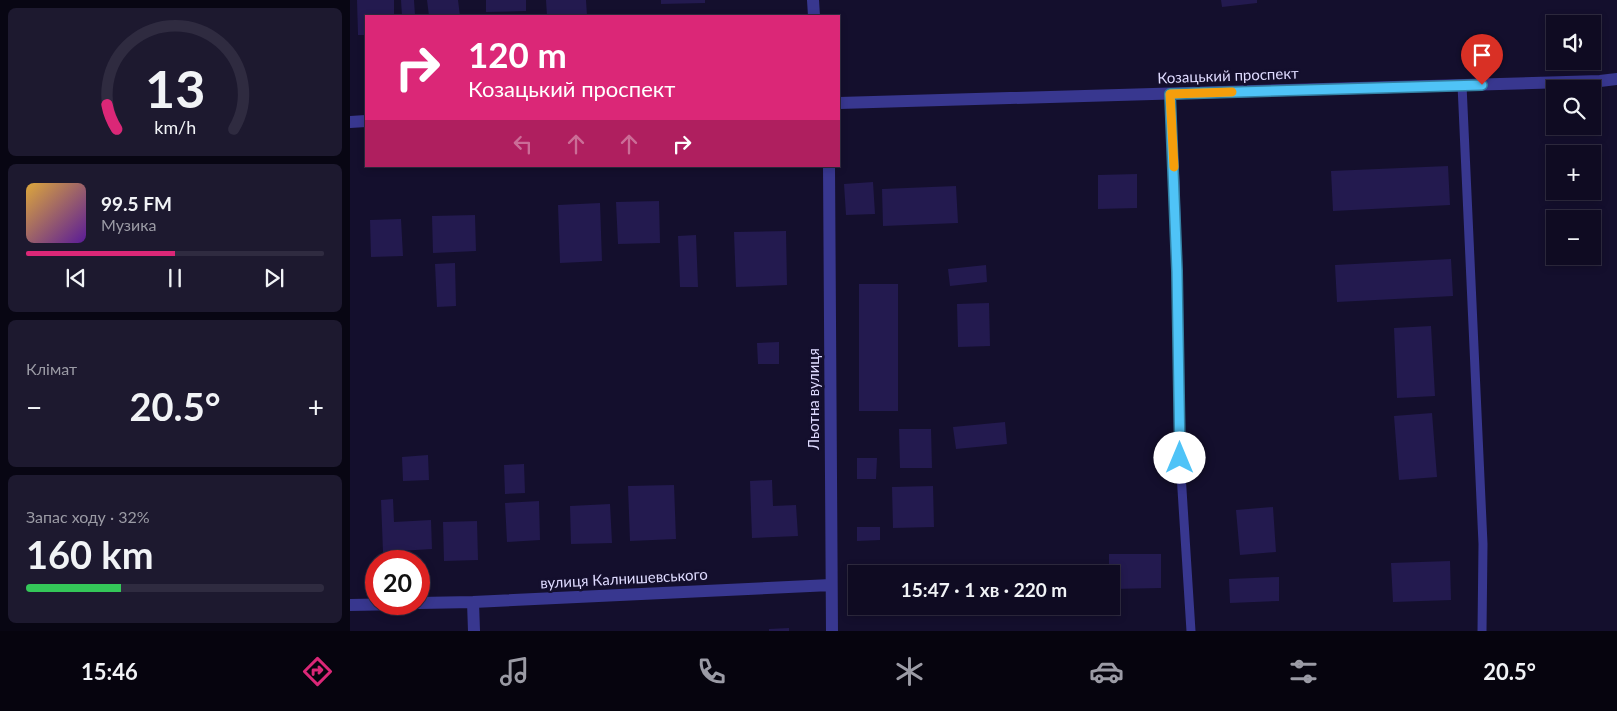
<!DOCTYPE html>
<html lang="uk">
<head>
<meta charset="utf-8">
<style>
	body { margin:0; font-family:Lato,sans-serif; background:#1d192f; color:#f1f3f6; height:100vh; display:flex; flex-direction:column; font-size:19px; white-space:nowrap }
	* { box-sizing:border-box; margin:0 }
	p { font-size:16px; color:#9b9ba5 }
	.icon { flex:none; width:28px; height:28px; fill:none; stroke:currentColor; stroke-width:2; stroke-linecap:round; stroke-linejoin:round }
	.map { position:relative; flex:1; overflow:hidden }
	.side { display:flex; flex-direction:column; gap:8px; padding:8px; background:#080613; width:350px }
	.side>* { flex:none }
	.banner { position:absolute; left:15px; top:15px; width:475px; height:152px; border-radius:0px; box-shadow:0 2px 8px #0003,0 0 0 1px #2f2b40; background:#db2777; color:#fff; overflow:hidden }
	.fabs { position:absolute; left:1196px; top:15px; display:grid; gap:10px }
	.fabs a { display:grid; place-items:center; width:55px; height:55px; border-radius:0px; background:#0f0b22; box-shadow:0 2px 8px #0003,0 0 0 1px #2f2b40; font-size:25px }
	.speed { position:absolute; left:15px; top:550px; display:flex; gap:10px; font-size:25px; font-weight:700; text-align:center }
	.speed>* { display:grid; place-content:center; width:65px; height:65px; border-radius:50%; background:#0f0b22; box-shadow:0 2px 8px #0003,0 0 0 1px #2f2b40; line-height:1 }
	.speed .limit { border:8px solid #d22; background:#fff; color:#111 }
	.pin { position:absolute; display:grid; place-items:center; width:42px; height:42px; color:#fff; margin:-51px -21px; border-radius:50% 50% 50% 0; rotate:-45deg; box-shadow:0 0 5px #0007 }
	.pin .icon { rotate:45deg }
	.me { position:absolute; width:55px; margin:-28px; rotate:0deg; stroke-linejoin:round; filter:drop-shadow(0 0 4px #0008) }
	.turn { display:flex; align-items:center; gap:18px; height:105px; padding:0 20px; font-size:22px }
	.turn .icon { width:65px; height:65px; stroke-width:2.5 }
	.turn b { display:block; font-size:35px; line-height:42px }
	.lanes { display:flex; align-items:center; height:48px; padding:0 20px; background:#0003; justify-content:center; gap:25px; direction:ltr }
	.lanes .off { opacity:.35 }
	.big { font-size:38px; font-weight:700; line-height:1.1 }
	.side .widget { flex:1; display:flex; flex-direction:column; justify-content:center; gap:8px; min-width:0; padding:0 18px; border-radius:8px; background:#1d192f }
	.side .dial { align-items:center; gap:0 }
	.dial svg { height:130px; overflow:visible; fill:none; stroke:#2f2b40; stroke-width:7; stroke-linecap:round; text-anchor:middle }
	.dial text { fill:#f1f3f6; stroke:none }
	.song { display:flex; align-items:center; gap:15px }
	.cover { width:60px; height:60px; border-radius:8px; background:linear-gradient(135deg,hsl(40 70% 55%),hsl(270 70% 35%)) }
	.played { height:5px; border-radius:2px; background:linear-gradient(90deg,#db2777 50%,#2f2b40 50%) }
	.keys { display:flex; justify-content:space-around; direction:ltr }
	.heat { display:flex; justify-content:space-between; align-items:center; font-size:28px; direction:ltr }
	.charge { height:8px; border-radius:4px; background:linear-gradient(90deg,#34c759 32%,#2f2b40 0) }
	.trip { position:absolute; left:498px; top:565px; width:272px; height:50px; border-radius:0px; background:#0f0b22; box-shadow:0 2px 8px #0003,0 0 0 1px #2f2b40; font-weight:700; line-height:50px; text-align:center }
	.tab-bar { display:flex; height:80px; justify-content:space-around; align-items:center; background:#06040e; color:#9b9ba5 }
	.tab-bar .icon { width:35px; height:35px }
	.tab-bar .on { color:#db2777 }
	.tab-bar b { font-size:22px; color:#f1f3f6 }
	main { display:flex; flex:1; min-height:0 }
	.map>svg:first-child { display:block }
</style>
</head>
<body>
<main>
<section class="side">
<div class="widget dial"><svg viewBox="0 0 100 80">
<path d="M14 69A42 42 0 1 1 86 69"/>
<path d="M14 69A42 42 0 0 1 8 54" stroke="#db2777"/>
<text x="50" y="56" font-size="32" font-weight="700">13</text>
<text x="50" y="72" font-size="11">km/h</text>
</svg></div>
<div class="widget">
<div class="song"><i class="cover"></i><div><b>99.5 FM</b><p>Музика</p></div></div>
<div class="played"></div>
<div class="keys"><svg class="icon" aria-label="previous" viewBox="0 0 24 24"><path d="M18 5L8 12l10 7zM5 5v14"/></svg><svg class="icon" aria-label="pause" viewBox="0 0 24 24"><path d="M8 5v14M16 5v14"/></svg><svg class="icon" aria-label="next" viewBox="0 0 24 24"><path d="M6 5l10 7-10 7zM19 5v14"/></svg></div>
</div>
<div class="widget"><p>Клімат</p>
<div class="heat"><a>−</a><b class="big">20.5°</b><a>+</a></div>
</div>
<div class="widget"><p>Запас ходу · 32%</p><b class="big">160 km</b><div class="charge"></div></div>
</section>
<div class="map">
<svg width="1267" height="631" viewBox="0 0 1267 631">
	<rect width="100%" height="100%" fill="#140f2d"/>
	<path fill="#231a4f" d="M7,0H44V16H16V35H8Z
		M51,0H64L65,16H52Z
		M77,0H108L110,16H79Z
		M136,0H176V11L136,12Z
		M196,0H236L237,16H197Z
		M311,0H355V3L311,4Z
		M871,0H907V3L872,7Z
		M1098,166L1100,205L983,211L981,171Z
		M787,174V208L748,209V175Z
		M523,182L525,214L496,215L494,184Z
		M606,186L608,223L533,226L532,189Z
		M309,201L310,243L268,244L266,202Z
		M250,203L252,261L210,263L208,205Z
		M125,215L126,251L83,253L82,216Z
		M51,219L53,256L21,257L20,220Z
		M436,231L437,285L386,287L384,232Z
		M346,235L348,287H330L328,236Z
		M1101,259L1103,296L987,302L985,265Z
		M105,263L106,306L87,307L85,264Z
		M636,265L637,282L600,286L598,269Z
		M509,284H548V411H509Z
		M639,303L640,346L608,347L607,304Z
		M1081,326L1085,396L1047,398L1044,328Z
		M429,342V364H408L407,343Z
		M1082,413L1087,477L1049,480L1044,416Z
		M655,422L657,444L606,449L603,427Z
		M549,429H581L582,468H550Z
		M78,455L79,480L53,481L52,457Z
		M507,458H527L526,479H507Z
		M174,464L175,493L155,494L154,465Z
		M422,480L423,506L446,505L448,536L402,538L400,481Z
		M324,485L326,539L280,541L278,486Z
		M583,486L584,527L543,528L542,487Z
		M43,499L44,522L81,520L82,549L33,552L31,500Z
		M189,501L190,540L157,542L155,503Z
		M260,504L262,543L221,544L220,506Z
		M923,507L926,552L890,555L886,510Z
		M127,521L128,560L94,561L93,522Z
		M507,527H530V540L507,541Z
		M759,554H811V588L761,589V574H759Z
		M1100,561L1101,600L1043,602L1041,563Z
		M929,577V601L880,603L879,579Z
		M439,628V631H419V629Z"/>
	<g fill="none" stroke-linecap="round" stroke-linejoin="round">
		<path stroke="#38378f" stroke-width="9" d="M1112,85L1133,544L1132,631
			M820,94L825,182L829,343L830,458L841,631"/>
		<path stroke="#38378f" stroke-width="12" d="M463,0L464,16
			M489,103L1250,81L1267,79
			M0,122L16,121
			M479,166L482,631
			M123,602L124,631
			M69,603L123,602L481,585
			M0,605L54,604"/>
	</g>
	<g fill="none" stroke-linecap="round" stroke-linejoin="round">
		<defs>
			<path id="route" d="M830,458L827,271L820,94L1132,85"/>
		</defs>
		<use href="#route" stroke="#337fa1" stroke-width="12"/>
		<use href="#route" stroke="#4fc3f7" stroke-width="9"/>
		<path stroke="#f59e0b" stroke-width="9" d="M824,167L820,94L882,92"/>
	</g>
	<g text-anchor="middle" stroke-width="5" stroke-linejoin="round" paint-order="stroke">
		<g font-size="15" fill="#dfdbff" stroke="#140f2d">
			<text transform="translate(878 76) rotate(-2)" y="5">Козацький проспект</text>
			<text transform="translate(464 399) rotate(-90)" y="5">Льотна вулиця</text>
			<text transform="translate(274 579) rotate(-3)" y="5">вулиця Калнишевського</text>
		</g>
	</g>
</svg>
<div class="fabs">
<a><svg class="icon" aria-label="sound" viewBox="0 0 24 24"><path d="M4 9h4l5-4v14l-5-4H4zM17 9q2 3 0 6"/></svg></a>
<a><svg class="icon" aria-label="search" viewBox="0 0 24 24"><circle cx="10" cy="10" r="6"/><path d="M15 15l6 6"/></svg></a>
<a>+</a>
<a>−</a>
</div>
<div class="speed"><div class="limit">20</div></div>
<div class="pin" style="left:1132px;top:85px;background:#d93025"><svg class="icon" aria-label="arrive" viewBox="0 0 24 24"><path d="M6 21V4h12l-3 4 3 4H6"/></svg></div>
<svg class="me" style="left:830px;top:458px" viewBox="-20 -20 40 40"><circle r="19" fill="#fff"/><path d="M0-13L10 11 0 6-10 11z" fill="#4fc3f7"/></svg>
<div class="trip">15:47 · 1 хв · 220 m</div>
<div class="banner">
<div class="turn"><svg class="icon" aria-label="right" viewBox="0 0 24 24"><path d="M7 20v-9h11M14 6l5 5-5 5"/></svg><div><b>120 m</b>Козацький проспект</div></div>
<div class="lanes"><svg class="icon off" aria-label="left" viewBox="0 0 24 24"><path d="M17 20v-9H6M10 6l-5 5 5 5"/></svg><svg class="icon off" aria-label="ahead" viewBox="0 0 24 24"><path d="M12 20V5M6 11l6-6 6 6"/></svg><svg class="icon off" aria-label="ahead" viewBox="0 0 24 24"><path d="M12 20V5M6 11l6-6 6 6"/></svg><svg class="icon" aria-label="right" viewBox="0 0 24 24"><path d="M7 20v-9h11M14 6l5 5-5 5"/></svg></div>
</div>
</div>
</main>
<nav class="tab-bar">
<b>15:46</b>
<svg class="icon on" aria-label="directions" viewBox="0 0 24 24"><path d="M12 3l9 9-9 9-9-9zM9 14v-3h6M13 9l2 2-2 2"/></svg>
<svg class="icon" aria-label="music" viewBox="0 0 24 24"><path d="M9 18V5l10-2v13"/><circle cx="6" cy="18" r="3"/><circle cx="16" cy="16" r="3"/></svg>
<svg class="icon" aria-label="phone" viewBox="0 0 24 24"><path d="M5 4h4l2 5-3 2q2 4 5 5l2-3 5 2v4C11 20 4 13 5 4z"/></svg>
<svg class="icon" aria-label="climate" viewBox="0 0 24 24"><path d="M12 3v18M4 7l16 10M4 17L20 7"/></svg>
<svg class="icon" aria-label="car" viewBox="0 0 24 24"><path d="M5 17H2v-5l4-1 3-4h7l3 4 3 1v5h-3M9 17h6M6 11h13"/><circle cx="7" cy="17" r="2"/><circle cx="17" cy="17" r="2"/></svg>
<svg class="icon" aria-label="filters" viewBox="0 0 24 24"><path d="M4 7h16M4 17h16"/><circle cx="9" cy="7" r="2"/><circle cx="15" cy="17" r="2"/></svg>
<b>20.5°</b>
</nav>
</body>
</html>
